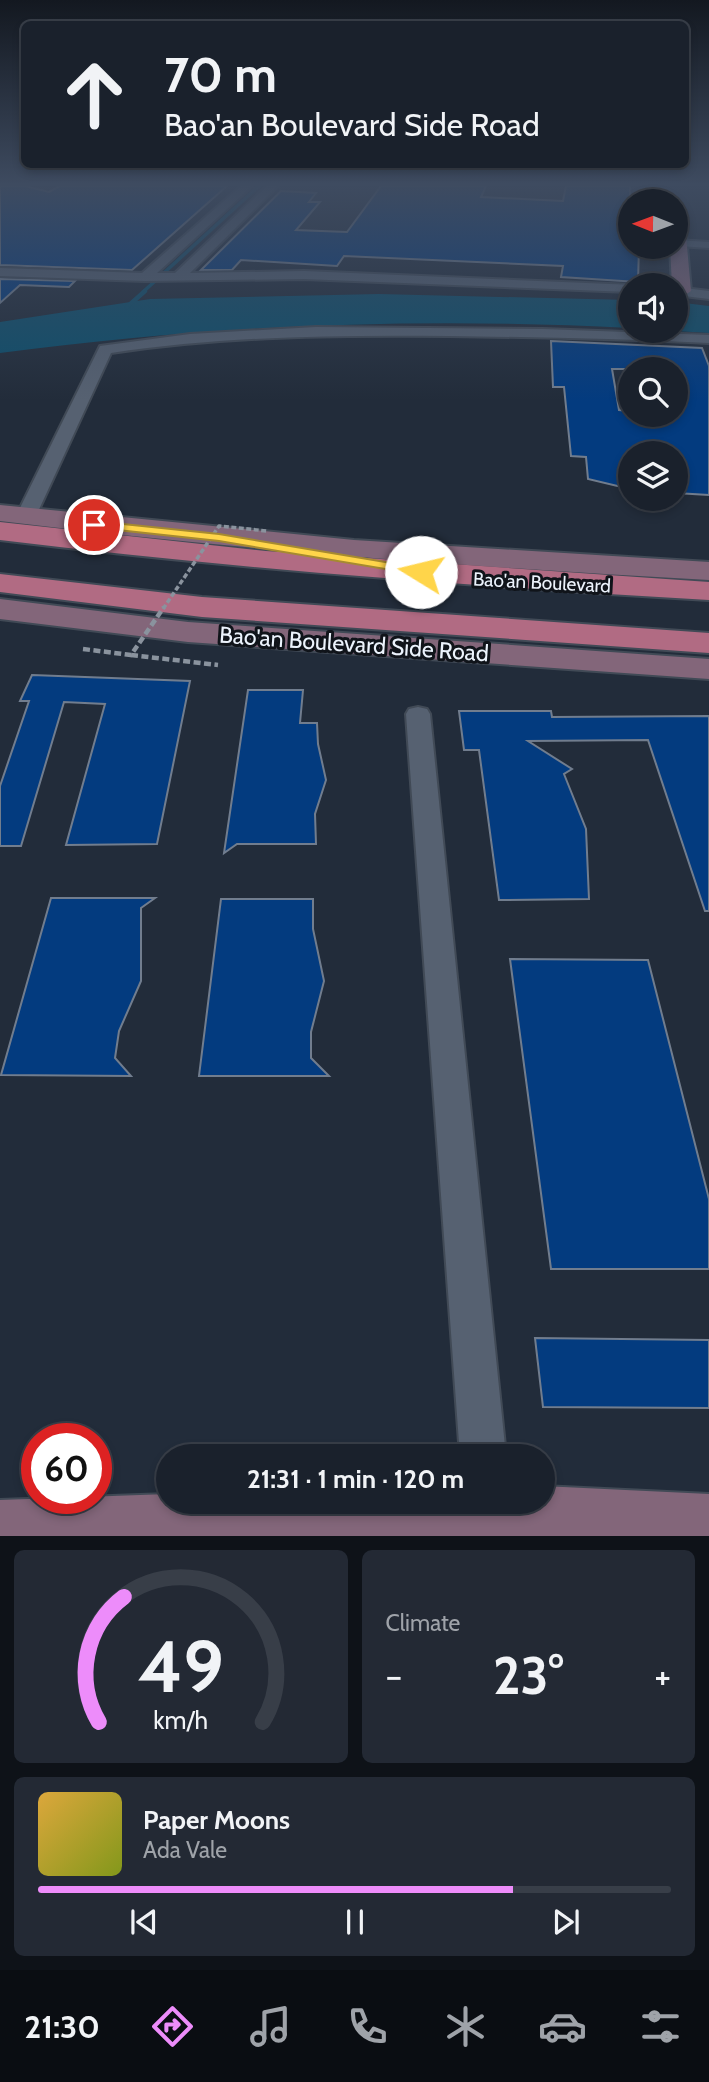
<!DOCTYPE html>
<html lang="en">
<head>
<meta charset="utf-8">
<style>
	body { margin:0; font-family:Cabin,sans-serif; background:#232934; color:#f1f3f6; height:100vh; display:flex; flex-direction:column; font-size:26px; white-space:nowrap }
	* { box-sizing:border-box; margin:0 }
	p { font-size:23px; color:#9fa3a9 }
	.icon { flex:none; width:38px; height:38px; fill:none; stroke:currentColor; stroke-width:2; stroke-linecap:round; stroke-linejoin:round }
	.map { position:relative; height:1536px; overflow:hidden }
	.side { display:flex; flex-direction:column; gap:14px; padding:14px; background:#0e1218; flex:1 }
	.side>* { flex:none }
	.guide { position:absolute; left:21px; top:21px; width:668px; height:147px; border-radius:10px; box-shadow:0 4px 10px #0003,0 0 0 2px #383e48; background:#1a212c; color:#f1f3f6; overflow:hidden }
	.needle { width:46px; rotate:271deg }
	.fabs { position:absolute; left:618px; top:189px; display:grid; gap:14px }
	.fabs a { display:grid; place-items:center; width:70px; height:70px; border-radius:50%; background:#1a212c; box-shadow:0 4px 10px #0003,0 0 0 2px #383e48; font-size:35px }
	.speed { position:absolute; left:21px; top:1423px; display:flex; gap:14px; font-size:35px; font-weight:700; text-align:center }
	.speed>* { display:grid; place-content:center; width:91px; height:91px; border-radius:50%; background:#1a212c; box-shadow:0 4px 10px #0003,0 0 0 2px #383e48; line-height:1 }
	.speed .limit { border:10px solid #d22; background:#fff; color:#111 }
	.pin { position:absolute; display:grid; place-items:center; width:60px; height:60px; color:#fff; margin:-30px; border:4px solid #fff; border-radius:50%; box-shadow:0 2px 7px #0007 }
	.me { position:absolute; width:77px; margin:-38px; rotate:279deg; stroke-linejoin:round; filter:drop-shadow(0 0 5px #0008) }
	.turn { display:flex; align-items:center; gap:24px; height:147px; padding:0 28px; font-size:32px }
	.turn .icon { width:91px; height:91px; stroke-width:2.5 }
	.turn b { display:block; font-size:49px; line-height:60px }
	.big { font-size:52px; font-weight:700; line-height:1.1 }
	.side .widget { flex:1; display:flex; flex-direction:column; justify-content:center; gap:10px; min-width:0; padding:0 24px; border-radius:10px; background:#232934 }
	.side .dial { align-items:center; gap:0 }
	.dial svg { height:182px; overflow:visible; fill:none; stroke:#383e48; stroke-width:7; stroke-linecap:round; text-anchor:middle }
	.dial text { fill:#f1f3f6; stroke:none }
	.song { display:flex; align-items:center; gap:21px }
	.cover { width:84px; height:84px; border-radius:10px; background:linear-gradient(135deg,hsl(40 70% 55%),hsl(70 70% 35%)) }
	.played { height:7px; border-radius:4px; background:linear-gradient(90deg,#ed8cfa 75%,#383e48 75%) }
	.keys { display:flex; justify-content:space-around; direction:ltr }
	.heat { display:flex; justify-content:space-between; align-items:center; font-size:38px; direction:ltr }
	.side .tiles { flex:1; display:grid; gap:14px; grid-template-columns:1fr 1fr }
	.widget:last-child { grid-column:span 2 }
	.trip { position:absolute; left:156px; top:1444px; width:399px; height:70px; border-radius:35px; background:#1a212c; box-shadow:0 4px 10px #0003,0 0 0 2px #383e48; font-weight:700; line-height:70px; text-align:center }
	.tab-bar { display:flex; height:112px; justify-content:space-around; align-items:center; background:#0a0d12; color:#9fa3a9 }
	.tab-bar .icon { width:49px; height:49px }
	.tab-bar .current { color:#ed8cfa }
	.tab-bar b { font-size:32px; color:#f1f3f6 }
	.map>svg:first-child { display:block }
</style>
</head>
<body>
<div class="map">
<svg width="709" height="1536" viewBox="0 0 709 1536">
	<rect width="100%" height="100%" fill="#222c3a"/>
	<path fill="#0e4e6b" d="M379,294L630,300V328C419,317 209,325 0,353V322L150,299Z
		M676,302L709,306V333L675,331Z"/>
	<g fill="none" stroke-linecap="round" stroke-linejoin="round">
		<path stroke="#0e4e6b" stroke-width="3.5" d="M143,292L259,186"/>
		<path stroke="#0e4e6b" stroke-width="4.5" d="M127,307L145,291"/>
	</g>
	<path fill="#033b7f" stroke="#717d8e" stroke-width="2" fill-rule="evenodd" d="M0,186H25L49,192L60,186H227L132,270L0,265Z
		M381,186H486L481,197L563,201L566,186H630V247H639L638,282L561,277L563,266L344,256L337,266L241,260L232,270H201L281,191L316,193L309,202H320L296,230L347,232Z
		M0,279L75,281L69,287L20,285L0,303Z
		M551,341L702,348L709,366V495L676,493V453H630V489L588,479L586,457L571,456L564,387H553ZM612,369H676V415H630V411L619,410Z
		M32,675L190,681L157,844L66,845L105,704L64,702L21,846H0V786L29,701H20Z
		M248,690H303L300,723H317L318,744L326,780L315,814L316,844H237L224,853Z
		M459,711H551L552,717L709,716V911H705L648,740L528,741L572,769L564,774L586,829L589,899L499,900L479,750H464Z
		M51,898H155L141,908V981L119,1031L115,1058L131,1076L1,1075Z
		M221,899H313V929L324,981L311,1032V1058L329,1076H199Z
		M510,959L648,960L709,1199V1269H551Z
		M535,1338L709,1340V1408L543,1407Z"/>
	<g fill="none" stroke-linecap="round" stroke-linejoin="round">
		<defs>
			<path id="street" d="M241,186H252L157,273H175L267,186H278L190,273L304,271L634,285H630V292L304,279L145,281L0,276V268L142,273Z
				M676,240L709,242V248L678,246Z
				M676,287L709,291V299L676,295Z
				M316,327L543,329L709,335V343C622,339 536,337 449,336C336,335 223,336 111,353L36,516L26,522L16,516L100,346L190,334Z
				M418,707L427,709L430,714L506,1456H460L406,714L409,709Z"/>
			<path id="secondary" d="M676,208L684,213L691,291L682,297L676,295V285H672L670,247H676Z
				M0,505L354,540L709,562V580C472,567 236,550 0,521Z
				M0,599L188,622L709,659V679L188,642L0,619Z
				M542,1486L709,1494V1536H0V1500L168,1494V1502H542Z"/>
			<path id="primary" d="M0,522L266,551L709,582V600C472,586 236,569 0,540Z
				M0,574L202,597L709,633V653L202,617L0,592Z"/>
		</defs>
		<use href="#street" stroke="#414a56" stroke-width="4"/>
		<use href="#secondary" stroke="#414a56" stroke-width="4"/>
		<use href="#primary" stroke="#414a56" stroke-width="4"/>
		<path stroke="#8a939e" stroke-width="4.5" stroke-dasharray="7 3.5" stroke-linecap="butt" d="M131,655L218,665"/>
		<use href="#street" fill="#566171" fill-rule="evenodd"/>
		<use href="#secondary" fill="#83667a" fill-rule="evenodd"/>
		<use href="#primary" fill="#b16b83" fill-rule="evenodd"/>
		<path stroke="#8a939e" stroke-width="3.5" stroke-dasharray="5 2.5" stroke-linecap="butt" d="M163,609L219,526L267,531"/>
		<path stroke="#8a939e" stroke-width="4.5" stroke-dasharray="7 3.5" stroke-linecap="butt" d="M83,649L131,655L164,607"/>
	</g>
	<linearGradient id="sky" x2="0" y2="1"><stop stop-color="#131820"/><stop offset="0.46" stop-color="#3e4b60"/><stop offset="1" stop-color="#3e4b60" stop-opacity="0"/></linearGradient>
	<rect width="709" height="401" fill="url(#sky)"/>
	<path fill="#ffd54a" stroke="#a68a30" stroke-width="2" d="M94,521L219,534L421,568L427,572L421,575L219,541L90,527V522Z"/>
	<g text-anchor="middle" stroke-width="6" stroke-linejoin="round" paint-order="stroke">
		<g font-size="19" fill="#ecf3fc" stroke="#10141a">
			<text transform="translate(542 582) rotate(3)" y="7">Bao'an Boulevard</text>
		</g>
		<g font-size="23" fill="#ecf3fc" stroke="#10141a">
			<text transform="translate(354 644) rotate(4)" y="8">Bao'an Boulevard Side Road</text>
		</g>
	</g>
</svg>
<div class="fabs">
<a><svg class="needle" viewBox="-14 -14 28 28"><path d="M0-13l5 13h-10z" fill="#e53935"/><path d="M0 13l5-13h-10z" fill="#9fa3a9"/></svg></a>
<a><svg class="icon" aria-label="sound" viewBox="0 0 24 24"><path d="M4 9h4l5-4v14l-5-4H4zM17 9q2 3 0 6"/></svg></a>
<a><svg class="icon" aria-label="search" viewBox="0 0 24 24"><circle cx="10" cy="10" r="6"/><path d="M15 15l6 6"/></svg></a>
<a><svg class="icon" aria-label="layers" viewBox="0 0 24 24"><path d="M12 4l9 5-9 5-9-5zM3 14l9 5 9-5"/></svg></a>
</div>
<div class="speed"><div class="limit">60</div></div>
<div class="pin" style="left:94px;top:525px;background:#d93025"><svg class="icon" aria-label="arrive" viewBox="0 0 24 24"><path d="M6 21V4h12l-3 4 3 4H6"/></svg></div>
<svg class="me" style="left:421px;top:572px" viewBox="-20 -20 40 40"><circle r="19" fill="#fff"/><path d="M0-13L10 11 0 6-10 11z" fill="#ffd54a"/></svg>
<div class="trip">21:31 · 1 min · 120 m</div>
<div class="guide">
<div class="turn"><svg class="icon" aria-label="ahead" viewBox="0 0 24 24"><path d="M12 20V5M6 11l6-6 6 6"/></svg><div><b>70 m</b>Bao'an Boulevard Side Road</div></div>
</div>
</div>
<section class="side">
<div class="tiles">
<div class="widget dial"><svg viewBox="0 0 100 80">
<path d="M14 69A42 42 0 1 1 86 69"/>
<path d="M14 69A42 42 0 0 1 25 14" stroke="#ed8cfa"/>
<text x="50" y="56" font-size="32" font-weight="700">49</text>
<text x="50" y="72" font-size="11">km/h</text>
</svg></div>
<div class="widget"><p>Climate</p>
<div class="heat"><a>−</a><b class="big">23°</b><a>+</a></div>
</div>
<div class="widget">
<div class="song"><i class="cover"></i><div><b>Paper Moons</b><p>Ada Vale</p></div></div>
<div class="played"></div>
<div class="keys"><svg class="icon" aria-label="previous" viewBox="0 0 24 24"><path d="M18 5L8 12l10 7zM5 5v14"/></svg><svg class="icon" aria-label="pause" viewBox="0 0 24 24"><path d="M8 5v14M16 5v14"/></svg><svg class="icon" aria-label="next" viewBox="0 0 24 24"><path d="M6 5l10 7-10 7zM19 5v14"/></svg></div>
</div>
</div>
</section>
<nav class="tab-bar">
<b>21:30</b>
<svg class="icon current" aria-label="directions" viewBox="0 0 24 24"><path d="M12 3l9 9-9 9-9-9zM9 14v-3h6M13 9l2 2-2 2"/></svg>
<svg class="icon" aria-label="music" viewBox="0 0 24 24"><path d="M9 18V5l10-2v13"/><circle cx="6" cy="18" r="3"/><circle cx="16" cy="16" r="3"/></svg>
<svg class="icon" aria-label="phone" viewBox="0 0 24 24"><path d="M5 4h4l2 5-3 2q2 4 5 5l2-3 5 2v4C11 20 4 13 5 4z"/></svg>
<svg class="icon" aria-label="climate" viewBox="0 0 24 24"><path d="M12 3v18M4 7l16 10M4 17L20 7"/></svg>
<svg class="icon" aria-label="car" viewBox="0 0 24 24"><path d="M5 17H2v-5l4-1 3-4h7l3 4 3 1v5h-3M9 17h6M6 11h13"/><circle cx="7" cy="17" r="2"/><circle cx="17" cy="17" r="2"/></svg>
<svg class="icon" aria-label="filters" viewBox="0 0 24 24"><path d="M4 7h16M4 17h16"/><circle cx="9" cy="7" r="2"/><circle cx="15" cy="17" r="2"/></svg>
</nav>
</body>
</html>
